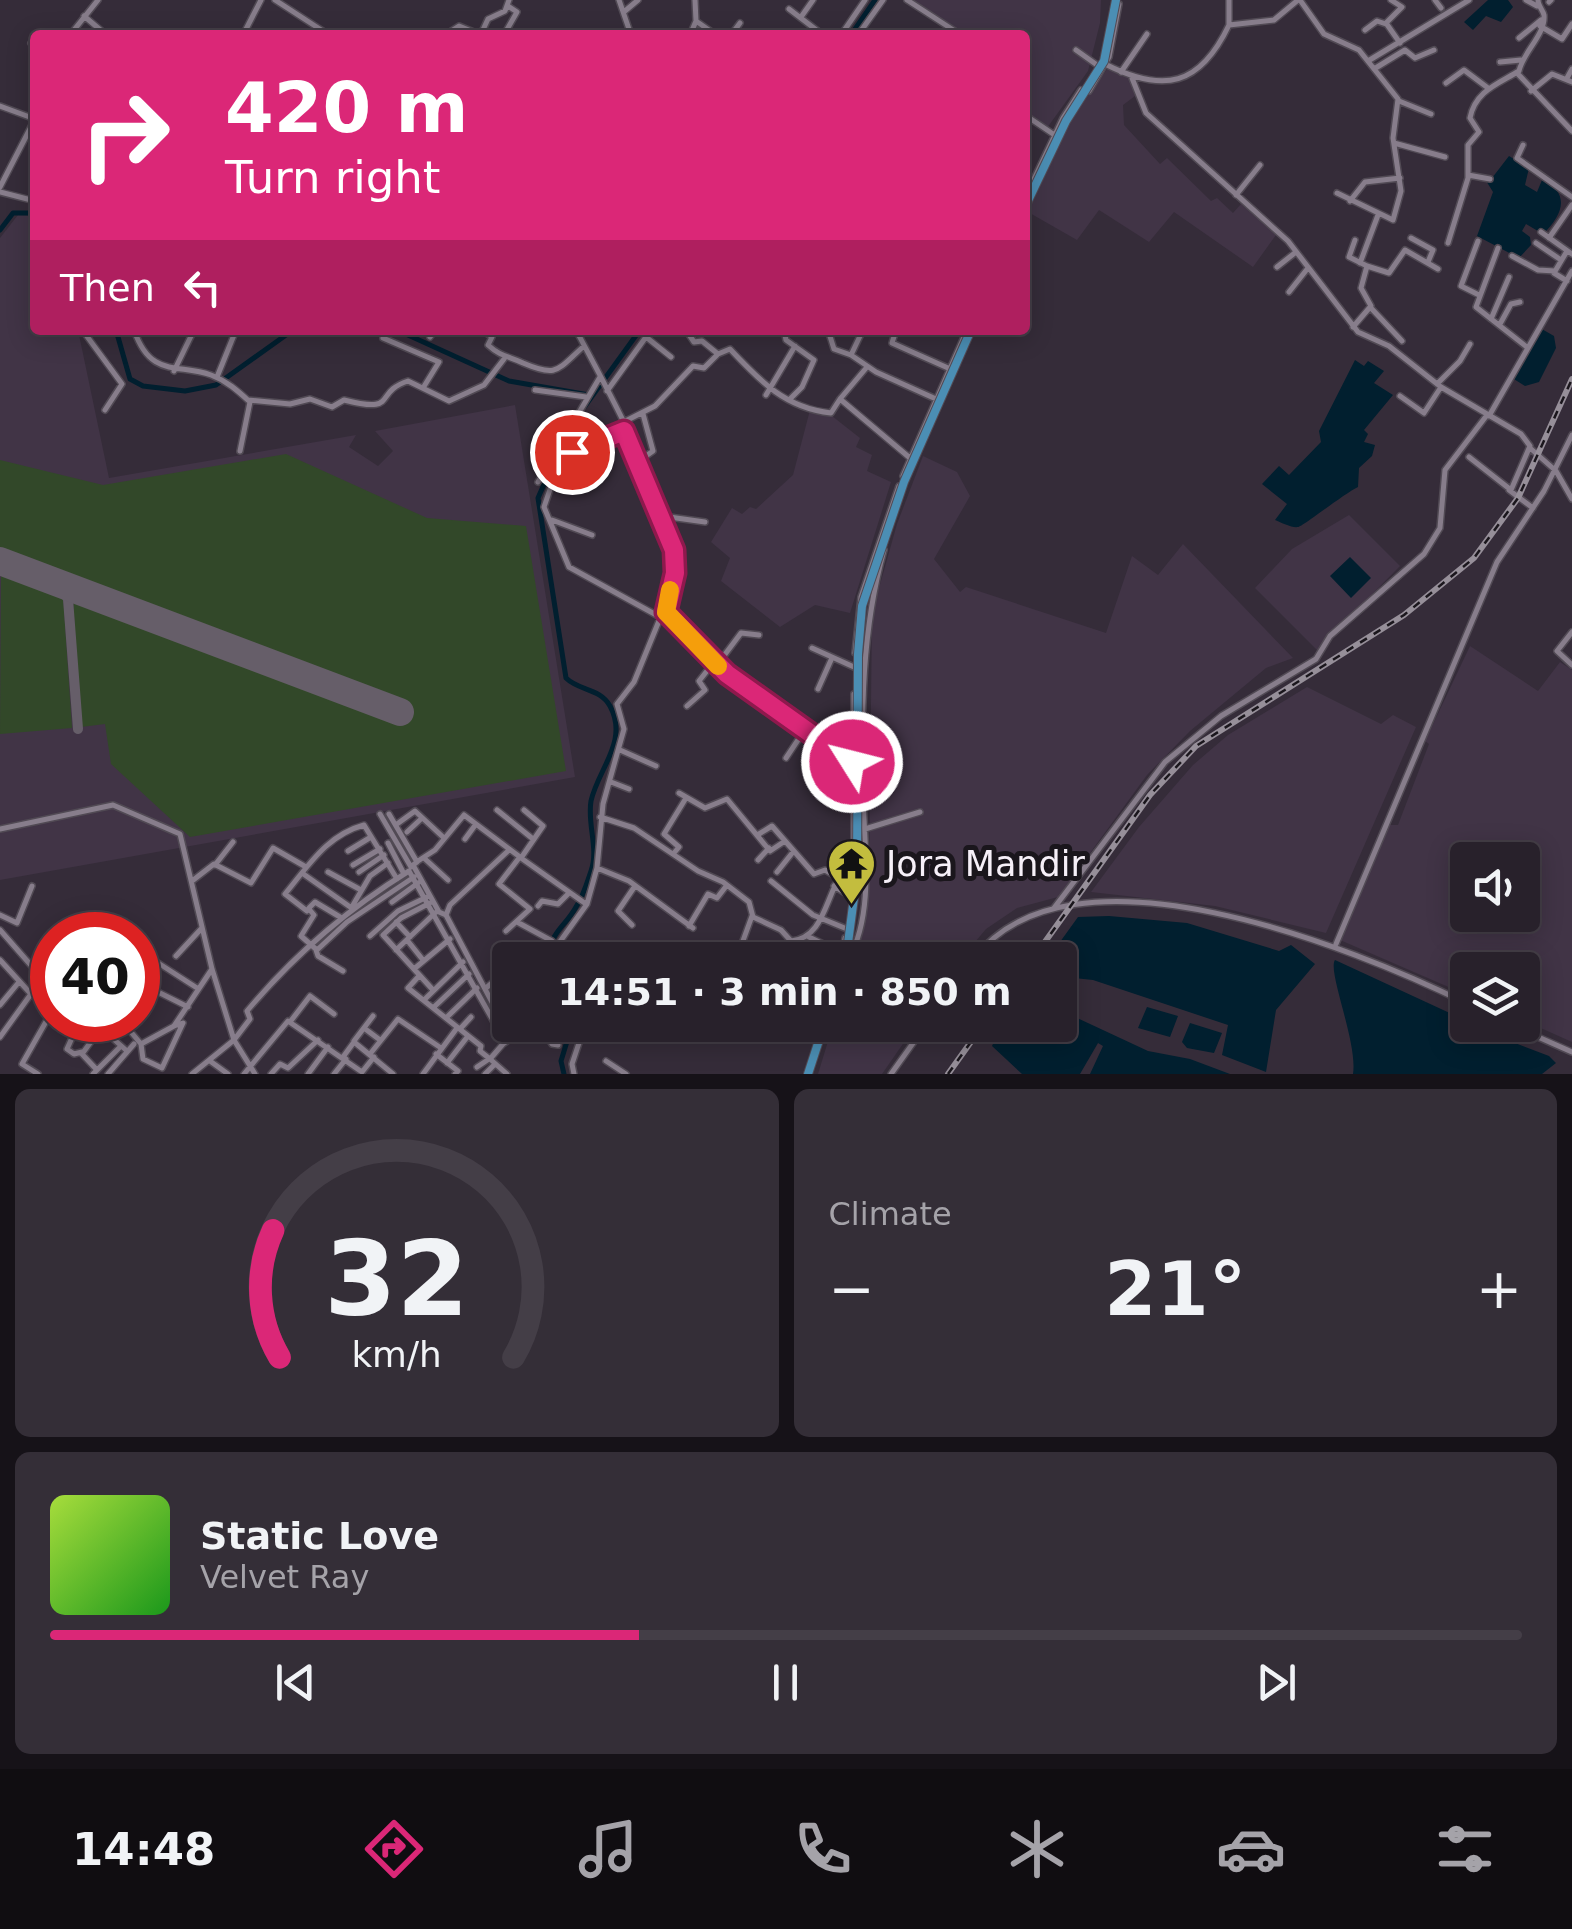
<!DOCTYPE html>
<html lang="en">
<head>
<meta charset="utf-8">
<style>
	body { margin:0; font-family:"DejaVu Sans",sans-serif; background:#342e37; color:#f1f3f6; height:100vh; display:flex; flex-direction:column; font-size:38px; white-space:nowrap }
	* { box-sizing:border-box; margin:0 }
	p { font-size:32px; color:#a5a3a9 }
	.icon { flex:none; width:55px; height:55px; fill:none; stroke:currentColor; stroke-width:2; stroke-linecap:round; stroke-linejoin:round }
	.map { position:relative; height:1074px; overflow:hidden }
	.panel { display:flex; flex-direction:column; gap:15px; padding:15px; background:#161218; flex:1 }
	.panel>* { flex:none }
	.top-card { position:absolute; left:30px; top:30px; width:1000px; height:305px; border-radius:10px; box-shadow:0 5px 25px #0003,0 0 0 2px #443e47; background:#db2777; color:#fff; overflow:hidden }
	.controls { position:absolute; left:1450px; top:842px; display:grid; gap:20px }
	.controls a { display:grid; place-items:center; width:90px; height:90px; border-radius:10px; background:#28212b; box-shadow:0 5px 25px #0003,0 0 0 2px #443e47; font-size:50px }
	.speed { position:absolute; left:30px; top:912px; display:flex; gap:20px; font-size:50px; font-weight:700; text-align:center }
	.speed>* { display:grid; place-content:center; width:130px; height:130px; border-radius:50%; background:#28212b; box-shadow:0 5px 25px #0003,0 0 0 2px #443e47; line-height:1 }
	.speed .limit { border:15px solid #d22; background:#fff; color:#111 }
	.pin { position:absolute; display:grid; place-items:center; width:85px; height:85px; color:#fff; margin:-42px; border:5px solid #fff; border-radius:50%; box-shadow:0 2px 10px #0007 }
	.me { position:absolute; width:110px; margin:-55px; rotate:306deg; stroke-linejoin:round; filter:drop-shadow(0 0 8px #0008) }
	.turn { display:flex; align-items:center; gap:35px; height:210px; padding:0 30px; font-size:45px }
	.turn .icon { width:130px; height:130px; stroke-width:2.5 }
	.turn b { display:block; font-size:70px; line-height:85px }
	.then { display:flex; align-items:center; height:95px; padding:0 30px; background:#0003; gap:20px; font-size:38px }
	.big { font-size:75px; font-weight:600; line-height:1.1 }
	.panel .card { flex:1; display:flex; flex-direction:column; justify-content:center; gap:15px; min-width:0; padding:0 35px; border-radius:15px; background:#342e37 }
	.panel .dial { align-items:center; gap:0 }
	.dial svg { height:260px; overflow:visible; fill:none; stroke:#443e47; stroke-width:7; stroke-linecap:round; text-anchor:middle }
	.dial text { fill:#f1f3f6; stroke:none }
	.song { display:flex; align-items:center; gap:30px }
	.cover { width:120px; height:120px; border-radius:15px; background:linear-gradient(135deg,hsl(80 70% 55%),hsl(120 70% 35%)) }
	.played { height:10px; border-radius:5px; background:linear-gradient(90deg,#db2777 40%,#443e47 40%) }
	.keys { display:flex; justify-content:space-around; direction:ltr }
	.heat { display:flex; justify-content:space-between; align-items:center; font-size:55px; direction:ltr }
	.panel .tiles { flex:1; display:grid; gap:15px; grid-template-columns:1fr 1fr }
	.card:last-child { grid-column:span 2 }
	.trip { position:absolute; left:492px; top:942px; width:585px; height:100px; border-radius:10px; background:#28212b; box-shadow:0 5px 25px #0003,0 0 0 2px #443e47; font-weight:600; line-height:100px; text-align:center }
	.dock { display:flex; height:160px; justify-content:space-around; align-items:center; background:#100d11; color:#a5a3a9 }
	.dock .icon { width:70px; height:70px }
	.dock .current { color:#db2777 }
	.dock b { font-size:45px; color:#f1f3f6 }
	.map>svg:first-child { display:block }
</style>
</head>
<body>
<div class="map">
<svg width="1572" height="1074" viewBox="0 0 1572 1074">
	<rect width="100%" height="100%" fill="#352c39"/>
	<path fill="#413446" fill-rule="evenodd" d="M908,0H1101L1100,23L1088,71L1047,128L1025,110V35H957Z
		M1108,68L1130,79L1135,96L1123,105L1124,125L1160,164L1167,158L1211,201L1217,198L1233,213L1241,204L1276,235L1253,267L1174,212L1149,242L1099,210L1077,240L1028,212L1076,110Z
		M18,215L35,216V330H78L109,478L356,435L349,447L378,466L393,451L375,431L515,405L575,777L0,880V238Z
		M810,410L832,416L860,438L856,447L872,455L867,471L891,482L850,613L815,605L780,627L721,581L730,558L711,542L732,508L742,514L750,507L756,509L793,475Z
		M923,456L957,472L970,496L934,559L960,592L966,587L1106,633L1132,556L1158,575L1183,544L1293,658L1266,668L1190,731L1147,775L1058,897L1017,908L986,929L960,960H852L869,886L872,613L897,524Z
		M1349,515L1400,566L1317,650L1255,588L1292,549Z
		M1470,646L1538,691L1560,662L1572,670V1042L1523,1020L1522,970H1468L1467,995L1340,940L1390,825H1398L1429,744L1425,741ZM1468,860H1522V915H1468Z
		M1307,687L1381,724L1393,715L1416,727L1326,933L1215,906L1091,892L1139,827L1193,765L1228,735Z
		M833,1025H916L882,1074H818Z"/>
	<path fill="#324829" d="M286,454L427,518L526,526L566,771L190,837L111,764L105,724L81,727L73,599L396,720L403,704L0,554V460L103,485Z
		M1,571L63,595L72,728L0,734Z"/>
	<path fill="#011f2f" d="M1488,0H1508L1513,7L1501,22L1486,16L1473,30L1464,22Z
		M1509,156L1529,168L1525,185L1537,192L1542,180C1571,193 1563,215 1543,234L1526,224L1522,231L1530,237L1531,245L1519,258L1477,236L1493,192L1485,179L1492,178Z
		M1540,328L1554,336L1556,348L1539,382L1525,386L1509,376Z
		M1355,360L1364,366L1368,361L1384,371L1374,383L1393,395L1364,430L1368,434L1364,442L1375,445L1372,456L1359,468L1358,487C1345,493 1302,527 1298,527C1292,528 1282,523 1275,520L1287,504L1262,484L1279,466L1289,475L1321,442L1319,431Z
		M1350,557L1371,578L1351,598L1330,576Z
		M1109,916L1187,923L1279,951L1291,945L1315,964L1276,1010L1266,1072L1222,1055L1228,1025L1093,980L1074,978L1060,991V960H1047L1078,917Z
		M1335,960L1467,1021L1468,1025L1549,1056L1556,1063L1542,1074H1353C1358,1043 1327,971 1335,960Z
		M1147,1007L1178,1016L1170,1037L1138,1028Z
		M1060,1010L1148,1051L1190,1059L1230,1074H1090L1103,1046L1098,1043L1080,1074H1022L992,1046L1002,1025H1060Z
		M1190,1023L1222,1033L1214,1053L1187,1048L1182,1042Z"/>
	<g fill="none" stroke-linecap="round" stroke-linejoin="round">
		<path stroke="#011f2f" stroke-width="5" d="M851,35L875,0
			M0,230L13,213H35
			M116,330L130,379L143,386L185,391L216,385L293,330
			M397,330L509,381L589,395
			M585,406L640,330
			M551,960C547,933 565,928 576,907C583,897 587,883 591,871C599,849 587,824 591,801C598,769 629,741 610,706C600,688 579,691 566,678L538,498L559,450
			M564,1074L561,1061L572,1025"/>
		<path stroke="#665e69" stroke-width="10" d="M59,583L68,599
			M77,589L68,599L78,729"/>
		<path stroke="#665e69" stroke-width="28" d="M0,561L400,712"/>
		<defs>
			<path id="minor" d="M275,0L329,35
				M619,0L631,35
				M907,0L961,35
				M1300,0L1324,34L1359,50L1398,99L1393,138L1401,191L1393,220L1337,193
				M1391,0L1402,7L1386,23L1400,43
				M1435,0L1441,8
				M1526,0L1537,6
				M1549,2L1551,0
				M789,9L823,35
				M625,11L638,0
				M84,16L104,33
				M801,17L813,0
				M696,21L716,35
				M1229,25V0
				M1540,26L1562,39L1572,24
				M1365,30L1377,21L1386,24
				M505,33L517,12L508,6
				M481,34L488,19L505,11L509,0
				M70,35L98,0
				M243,35L261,0
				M445,35L459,26L481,35
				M690,35L696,21L695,0
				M731,35L740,23
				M841,35L865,0
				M858,35L883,0
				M1519,38L1541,20
				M31,43L35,45
				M1076,50L1097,65
				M1368,61L1469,0
				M1500,62L1521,60
				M1105,64C1164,94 1200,86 1229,25L1274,20L1298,0
				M1374,69L1405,50L1415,58L1434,50
				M1121,72L1147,34
				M1517,73L1572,131
				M1132,78L1146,113L1288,241L1358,332L1389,346L1441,387L1521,434L1530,446L1511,490L1469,457
				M1567,78L1572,69
				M1446,83L1464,70L1488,88
				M1089,91L1109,57L1119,4
				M1531,91L1552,74L1572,82
				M1399,101L1431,114
				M0,106L35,119
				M1025,115L1056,136
				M1394,143L1445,157
				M1523,145L1517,158L1572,197
				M1468,175L1490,179
				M0,187L35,119
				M0,192L35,201
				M1236,195L1260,165
				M1025,198L1063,118L1081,90
				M1350,201L1365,182L1400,178
				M1541,232L1572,254
				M1411,238L1433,250L1428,262
				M1549,238L1572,205
				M1478,241L1461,286L1479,295
				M1448,243L1468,178V145L1479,132L1470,118C1475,91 1498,84 1519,71C1523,52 1546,34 1544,15C1543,10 1538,6 1538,0
				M1536,243L1561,260
				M1498,248L1476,307L1528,348
				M1512,256L1538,270L1555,271
				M1360,263L1378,215
				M1367,266L1389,273L1405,250L1438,269
				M1277,267L1296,252
				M1567,281L1554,273L1567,251
				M1289,292L1308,268
				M1370,307L1402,341
				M1491,319L1509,277
				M1500,324L1511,304L1520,302
				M1353,327L1371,306L1361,288L1367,266L1349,257L1355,240
				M89,330L86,335L122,384L105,410
				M134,330C151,379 178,363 211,375C227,381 238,391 250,402L240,451
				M482,330L492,337L488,345C501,357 509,356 523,363C558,378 557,370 584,346
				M576,330C606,386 663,491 674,551C679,574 664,591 665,612L727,674L831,748L851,753
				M686,330L694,342L702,341L718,354L730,349C760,381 785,408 831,413L840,399L910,458
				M784,330L786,340L814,360L802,387L789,400
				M828,330L834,349L851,355
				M896,330L892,343L948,368
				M448,331L449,330
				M861,334L851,355L876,372L936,399
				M430,337L435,330
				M646,337L671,357
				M383,338L439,362L423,388
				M174,371L194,330
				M217,377L236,330
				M1437,384L1460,361L1470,344
				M535,390L586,397
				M607,391L651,330
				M766,395L795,346
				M1400,396L1424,413L1441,387
				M840,399L867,367
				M248,400L290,404L310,399L332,407L344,400C400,414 372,393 408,381L449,401L484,385L504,359
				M1489,416L1572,271
				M606,431L655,406L693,366L704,368L718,354
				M624,431L560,460L544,507L569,567L660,617
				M1530,448L1556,471L1572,499
				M639,461L653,451L643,414
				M903,476L967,330
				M538,482L600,377
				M1509,490L1533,508
				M662,516L705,522
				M552,520L592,535
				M1572,632L1557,651L1572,665
				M812,648L854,667
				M855,653L861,597L899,486
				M717,665L741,633L759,635
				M818,689L831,660
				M687,706L705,690L699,681L714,662
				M620,750L656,766
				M786,758L806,728
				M611,782L629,789
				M679,793L705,808L727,799L770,851L785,841
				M497,810L533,839
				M524,810L543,826L521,858L586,904
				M380,814L411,867
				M389,814L417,862L413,865L439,912L446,915L504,1025L510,1039L503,1044
				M600,817L634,828L698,871L723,882L749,902L753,917L781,930L791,941C822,938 825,902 839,878
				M397,824L415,811L443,837
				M0,829L113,805L180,834L212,969L234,1040L255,1074
				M865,829L920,812
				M407,832L422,818
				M759,834L772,826L814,874L825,870L853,886
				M854,838V694
				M465,839L476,824
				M388,843L404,874
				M348,851L371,837
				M674,853L679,847L664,834L686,798
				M424,858L448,880
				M758,860L769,848
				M418,861L435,850L464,815L520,857
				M215,865L233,842
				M353,865L380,849
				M597,868L629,881L693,928
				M328,872L361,890
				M359,872L384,855
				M777,872L793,852
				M302,873L353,909
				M192,881L214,864L251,883L273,848L306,867
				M771,881L813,915L847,929
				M834,886L852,897
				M392,902L418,883
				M430,903L401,918L383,935L433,990
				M353,905L370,876L388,863
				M538,906L542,901L558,904L568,894
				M309,908L315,902L340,917
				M1054,908L1165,762L1221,716L1316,659L1330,636L1424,554L1440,528L1445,470L1487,415
				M309,909L314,915L301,936L317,950L347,922L414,877
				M307,911L285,894C309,865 327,835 364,825L397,879
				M0,915L17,923L32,886
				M446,915L450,905L509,850
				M396,922L410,937
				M517,922L552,941
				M632,925L618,911L635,886
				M689,926L708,894L717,898L727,885
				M0,930L36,971
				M506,931L530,909L499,884L519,858
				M370,936L398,911L427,897
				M809,937L842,953
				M407,940L423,960
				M1336,944L1497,562L1544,491L1572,435
				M316,950L318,956L343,971
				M396,950L435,913
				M176,956L201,929
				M0,960L31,994L0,1037
				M573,960L559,943L587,904L597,868L603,804L624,729L617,704L634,682L663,611
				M736,960L752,916
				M826,960L830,949
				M842,960L845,938
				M848,960C875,914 864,845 863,794C861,712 862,629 884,550
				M973,960C1068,831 1354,948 1468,1004
				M414,969L450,939
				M419,976L408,988L481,1046L480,1051L490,1059
				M138,980L155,961L197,988
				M138,982L188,1007
				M486,988L499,977
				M424,1000L463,962
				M0,1005L19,982
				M434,1007L469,974
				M447,1017L477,988
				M62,1020L75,1029
				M80,1020L67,1049L74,1054L82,1052
				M108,1020L101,1028L127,1051
				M121,1020L141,1044L143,1059L162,1068L183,1023L174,1026
				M290,1022L310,996L334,1014
				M540,1025L552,1044L558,1045
				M1511,1025L1572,1052
				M364,1028L380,1040
				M460,1029L471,1017
				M584,1031L594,1025
				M508,1034L519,1025
				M354,1041L373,1016
				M141,1044L174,1026L212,969
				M370,1054L398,1019L441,1048
				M436,1054L458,1071L455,1074
				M343,1057L354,1042L393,1074
				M210,1061L228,1074
				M606,1061L626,1074
				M447,1063L468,1036
				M477,1067L489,1059
				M97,1070L82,1054L101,1028
				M38,1074L22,1064L52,1011
				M93,1074L121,1046
				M108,1074L134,1044
				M192,1074L234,1040L250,1019L247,1011C294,955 346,910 409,871L499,1031L503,1044L490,1059L507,1074
				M244,1074L288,1021L362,1072L374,1057
				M271,1074L280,1064L288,1068L318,1040
				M308,1074L328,1047
				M334,1074L346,1059
				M423,1074L457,1028
				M485,1074L495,1064
				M574,1074L572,1064L585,1025
				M891,1074L926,1025"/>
			<path id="major" d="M845,960L848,943
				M808,1074L824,1025"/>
		</defs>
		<use href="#minor" stroke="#514a54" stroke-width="8"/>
		<use href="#major" stroke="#514a54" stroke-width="10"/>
		<use href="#minor" stroke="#877d8b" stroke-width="5"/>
		<use href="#major" stroke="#4b8eb4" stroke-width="8"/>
		<defs>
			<path id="rail" d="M1032,960L1150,795L1196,746L1404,615L1474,558L1518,498L1572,379
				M948,1074L983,1025"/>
		</defs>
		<use href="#rail" stroke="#968f99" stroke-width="6"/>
		<use href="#rail" stroke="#1a161c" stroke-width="2.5" stroke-dasharray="8" stroke-linecap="butt"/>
		<defs>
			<path id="major-bridge" d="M1025,207L1066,121L1104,61L1116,0
				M848,943L857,875L858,654L862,606L904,482L971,330"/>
		</defs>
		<use href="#major-bridge" stroke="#514a54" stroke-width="10" stroke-linecap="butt"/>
		<use href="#major-bridge" stroke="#4b8eb4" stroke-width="8"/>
	</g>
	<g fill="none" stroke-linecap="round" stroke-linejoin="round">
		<defs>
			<path id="route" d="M572,452L624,431L674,550L675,573L666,612L727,674L831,748L852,753V762"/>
		</defs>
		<use href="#route" stroke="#8e194d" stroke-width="25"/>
		<use href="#route" stroke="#db2777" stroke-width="18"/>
		<path stroke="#f59e0b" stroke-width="18" d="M670,590L666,612L718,666"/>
	</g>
	<defs>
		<symbol id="temple-pin" viewBox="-11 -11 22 30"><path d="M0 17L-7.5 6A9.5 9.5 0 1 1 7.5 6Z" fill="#c3bd3e" stroke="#1a161c"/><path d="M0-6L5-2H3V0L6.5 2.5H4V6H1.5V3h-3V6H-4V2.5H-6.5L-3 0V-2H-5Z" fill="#111"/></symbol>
	</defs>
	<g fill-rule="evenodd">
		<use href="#temple-pin" x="824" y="836" width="55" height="75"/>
	</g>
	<g text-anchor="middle" stroke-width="10" stroke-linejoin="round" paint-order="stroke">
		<g font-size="35" fill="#f6f0f8" stroke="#1a161c" text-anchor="start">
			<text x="886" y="876">Jora Mandir</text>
		</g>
	</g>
</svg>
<div class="controls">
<a><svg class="icon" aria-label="sound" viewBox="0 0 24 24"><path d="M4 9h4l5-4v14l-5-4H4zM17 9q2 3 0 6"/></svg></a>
<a><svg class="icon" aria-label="layers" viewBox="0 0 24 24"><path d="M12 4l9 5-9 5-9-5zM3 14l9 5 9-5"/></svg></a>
</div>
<div class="speed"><div class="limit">40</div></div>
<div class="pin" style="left:572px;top:452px;background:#d93025"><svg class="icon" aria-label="arrive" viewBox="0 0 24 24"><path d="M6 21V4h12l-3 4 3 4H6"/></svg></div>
<svg class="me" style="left:852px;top:762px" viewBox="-20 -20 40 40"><circle r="17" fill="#db2777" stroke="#fff" stroke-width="3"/><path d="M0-11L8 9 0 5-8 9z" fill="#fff"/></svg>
<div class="trip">14:51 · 3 min · 850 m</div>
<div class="top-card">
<div class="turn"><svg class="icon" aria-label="right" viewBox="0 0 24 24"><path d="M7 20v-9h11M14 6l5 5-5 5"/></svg><div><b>420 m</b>Turn right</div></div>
<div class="then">Then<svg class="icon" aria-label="left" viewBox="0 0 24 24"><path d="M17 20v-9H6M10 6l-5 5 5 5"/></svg></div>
</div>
</div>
<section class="panel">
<div class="tiles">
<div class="card dial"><svg viewBox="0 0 100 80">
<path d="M14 69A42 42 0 1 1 86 69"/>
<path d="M14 69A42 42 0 0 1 12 30" stroke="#db2777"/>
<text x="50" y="56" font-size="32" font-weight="700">32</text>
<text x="50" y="72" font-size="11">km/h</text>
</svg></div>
<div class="card"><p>Climate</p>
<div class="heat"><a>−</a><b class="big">21°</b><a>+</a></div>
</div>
<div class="card">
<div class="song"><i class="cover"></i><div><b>Static Love</b><p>Velvet Ray</p></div></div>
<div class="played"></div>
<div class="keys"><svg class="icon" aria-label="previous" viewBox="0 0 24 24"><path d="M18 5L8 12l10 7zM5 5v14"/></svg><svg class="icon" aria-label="pause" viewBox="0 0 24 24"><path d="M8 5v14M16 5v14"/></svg><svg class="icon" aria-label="next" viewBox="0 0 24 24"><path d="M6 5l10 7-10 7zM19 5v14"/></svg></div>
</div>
</div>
</section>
<nav class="dock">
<b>14:48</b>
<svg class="icon current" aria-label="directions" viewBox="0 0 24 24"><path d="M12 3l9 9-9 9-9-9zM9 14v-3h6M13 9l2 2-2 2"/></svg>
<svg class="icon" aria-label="music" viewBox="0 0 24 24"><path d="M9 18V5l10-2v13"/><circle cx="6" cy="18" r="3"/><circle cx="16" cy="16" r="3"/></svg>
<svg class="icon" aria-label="phone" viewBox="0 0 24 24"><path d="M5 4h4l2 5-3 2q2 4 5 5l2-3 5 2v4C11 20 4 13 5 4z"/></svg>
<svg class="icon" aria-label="climate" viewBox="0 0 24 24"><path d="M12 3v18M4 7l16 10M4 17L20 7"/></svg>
<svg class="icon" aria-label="car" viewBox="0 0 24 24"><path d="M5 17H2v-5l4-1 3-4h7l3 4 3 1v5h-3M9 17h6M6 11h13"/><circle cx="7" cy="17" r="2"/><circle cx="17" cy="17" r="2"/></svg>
<svg class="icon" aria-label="filters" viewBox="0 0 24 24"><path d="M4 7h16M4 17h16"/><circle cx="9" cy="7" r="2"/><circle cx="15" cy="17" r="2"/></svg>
</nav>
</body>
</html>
